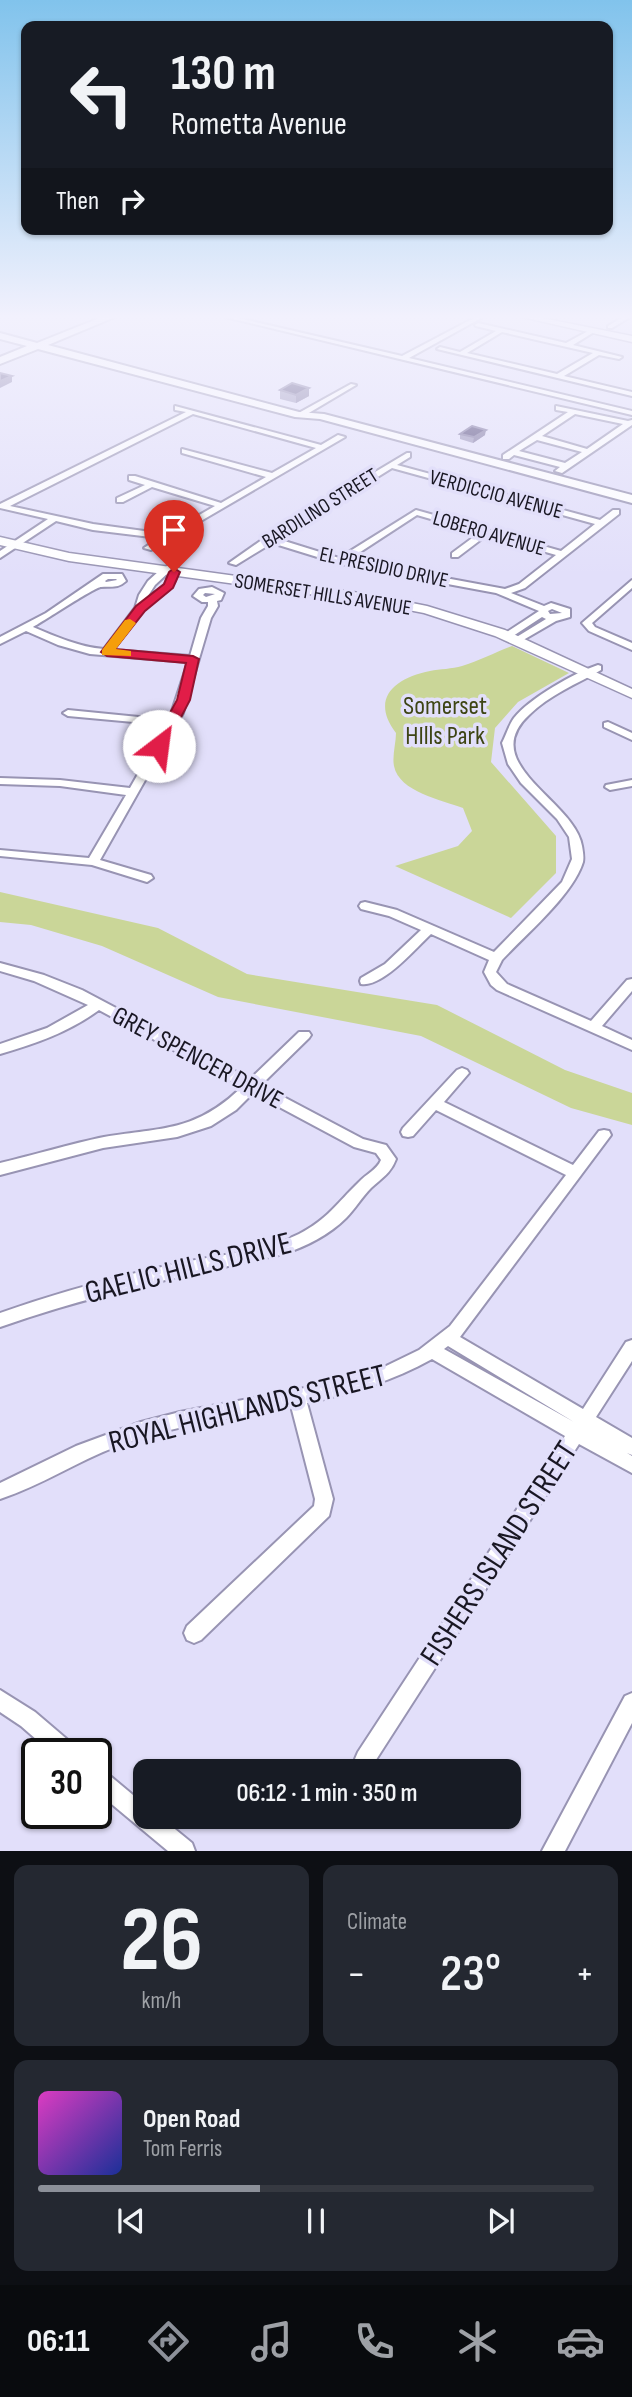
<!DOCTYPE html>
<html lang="en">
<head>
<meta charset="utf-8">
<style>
	body { margin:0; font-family:"Sofia Sans Condensed",sans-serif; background:#242831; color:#f1f3f6; height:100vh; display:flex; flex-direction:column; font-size:26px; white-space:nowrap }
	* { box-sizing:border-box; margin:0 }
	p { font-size:23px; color:#9ea1a6 }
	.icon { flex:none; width:38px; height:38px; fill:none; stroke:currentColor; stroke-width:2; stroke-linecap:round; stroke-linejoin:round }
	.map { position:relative; height:1851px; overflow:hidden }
	.details { display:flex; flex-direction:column; gap:14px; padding:14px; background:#0d0f14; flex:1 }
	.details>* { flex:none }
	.guide { position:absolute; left:21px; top:21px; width:592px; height:214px; border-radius:14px; box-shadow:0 2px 5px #0004; background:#171b24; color:#f1f3f6; overflow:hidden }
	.speed { position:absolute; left:21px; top:1738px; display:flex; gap:14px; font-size:35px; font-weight:700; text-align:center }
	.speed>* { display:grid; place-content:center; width:91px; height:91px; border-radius:50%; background:#171b24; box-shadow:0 2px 5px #0004; line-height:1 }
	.speed .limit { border:4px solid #111; border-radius:10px; background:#fff; color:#111 }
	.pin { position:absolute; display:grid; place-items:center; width:60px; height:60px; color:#fff; margin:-72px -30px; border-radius:50% 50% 50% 0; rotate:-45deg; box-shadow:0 0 7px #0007 }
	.pin .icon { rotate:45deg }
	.me { position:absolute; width:77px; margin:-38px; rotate:30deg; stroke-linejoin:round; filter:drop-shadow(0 0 5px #0008) }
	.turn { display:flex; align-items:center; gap:24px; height:147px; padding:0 35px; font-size:32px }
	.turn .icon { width:91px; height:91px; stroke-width:2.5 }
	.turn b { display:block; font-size:49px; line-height:60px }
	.then { display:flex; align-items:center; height:66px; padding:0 35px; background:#0003; gap:14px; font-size:26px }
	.big { font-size:52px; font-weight:600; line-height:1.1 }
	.details .widget { flex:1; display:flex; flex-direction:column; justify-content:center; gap:10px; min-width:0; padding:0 24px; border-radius:14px; background:#242831 }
	.details .dial { align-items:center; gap:0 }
	.dial b { font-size:91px; line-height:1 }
	.song { display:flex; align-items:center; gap:21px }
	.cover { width:84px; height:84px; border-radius:10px; background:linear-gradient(135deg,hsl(310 70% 55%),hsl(230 70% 35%)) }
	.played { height:7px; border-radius:4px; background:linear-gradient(90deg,#8c9099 40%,#363941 40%) }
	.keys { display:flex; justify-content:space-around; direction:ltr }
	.heat { display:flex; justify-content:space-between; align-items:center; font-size:38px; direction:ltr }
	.details .tiles { flex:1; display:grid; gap:14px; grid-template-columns:1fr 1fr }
	.widget:last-child { grid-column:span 2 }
	.trip { position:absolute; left:133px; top:1759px; width:388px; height:70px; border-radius:14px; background:#171b24; box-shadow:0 2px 5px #0004; font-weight:600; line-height:70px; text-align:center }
	.menu { display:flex; height:112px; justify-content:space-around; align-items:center; background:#090b0e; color:#9ea1a6 }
	.menu .icon { width:49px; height:49px }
	.menu .active { color:#8c9099 }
	.menu b { font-size:32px; color:#f1f3f6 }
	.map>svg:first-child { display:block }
</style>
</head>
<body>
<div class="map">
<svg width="632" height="1851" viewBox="0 0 632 1851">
	<rect width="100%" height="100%" fill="#e2dffa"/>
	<path fill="#cad698" d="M512,646L569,673L518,702L495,728L491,762L556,836V873L511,918L395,866L458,846L472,831L463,808C442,800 399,792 394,766C392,756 396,743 396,733C370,699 394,678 430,671C440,669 452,669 462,666C479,661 496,652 512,646Z
		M0,892L158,928L247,974L437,1005L565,1070L632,1093V1125L571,1108L421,1036L218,997L102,946L31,925L0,922Z"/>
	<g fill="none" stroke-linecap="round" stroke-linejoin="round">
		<defs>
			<path id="street" d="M225,317H234L402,356L476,317H483L409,358L632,411V415Z
				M623,317H630L612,328H608V326Z
				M478,323L566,343L590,330H594V332L573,345L622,357L619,359L599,355L564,376L632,392V396L437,349L440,347L460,352L496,331L476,326L475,325ZM502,332L593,353L557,374L467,353Z
				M351,384L356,385L302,417L295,415Z
				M175,406L321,445L338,435L345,437L151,550L144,548L159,538L93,530L56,521L0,558V551L48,519L0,508V504L186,412L175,410ZM193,414L316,448L272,473L182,449V453L266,477L221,503L135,476H129V480L145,485L117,498V502H123L152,487L215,506L166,534L93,524L10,506Z
				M556,406L628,421L632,420V425L562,473L555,471L560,467L514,455L509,459H503V455L568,412L556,410ZM575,414L623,424L587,449L542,436ZM537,440L582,452L565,463L519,451Z
				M407,453H410V457L397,465L600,520L613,510H619V514L525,588L511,593L544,606L551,603L570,609V617L556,621L518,643L515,642V638L546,619L542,617L510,638H504V634L539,611L496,593L340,564L272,543L236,565L229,563L266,537ZM392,468L595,524L561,551L416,510L339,558L278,539ZM417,515L479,533L452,553V557H458L487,535L556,555L519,584L505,589L348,560ZM552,609L562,613L550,614L548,611Z
				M174,562L178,565C178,592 159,594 143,610C132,622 123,637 113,650L190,656L201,618L208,606V602H202L193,596L199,589L212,587L224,593L221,600L217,601L218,606L211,618L183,713L100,860L151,875L153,878L147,882L92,865L0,856V850L89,858L126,795L60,786L0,784V778L60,780L130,788L166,725L68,716L63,713L68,710L169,720L188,662L90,654L58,645L26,631L0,644V637L46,613L103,574H122L126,581C117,589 112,586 101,587C95,587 44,621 33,627C57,637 79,647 104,649L135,608L139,595L148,581L159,571ZM170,571L165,585L146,599L155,585ZM108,579H116L117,580L106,582L105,581ZM205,593L215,594L206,597L203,595Z
				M632,580V588L592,623L595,627L632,643V650L589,631L582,623Z
				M598,665L601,666V670C577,684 549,695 529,715C476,764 575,801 582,846C583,852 584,857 583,862C573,895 526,934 502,960L496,972L507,984L591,1021L627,980L632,979V991L602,1026L632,1040V1050L497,990L491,985L484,972L489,960L431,934C416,948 382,988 361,984L360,981L361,978L385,964L421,930L389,916L361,909L359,906L361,903L365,902L397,910L494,952L562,882L572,859L569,837L557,819L521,783L508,764L502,743C506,735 509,725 514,718C530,698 574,673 598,665Z
				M608,722L632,733V740L604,727V723Z
				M632,780V786L610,790L605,787L606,785Z
				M0,963L44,975L82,990L250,1079L299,1032H309L311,1035L309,1038L261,1085L363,1139L386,1145L396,1159C391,1173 382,1178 371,1188C362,1197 355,1209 346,1218C329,1235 305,1247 283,1254C187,1275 93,1294 0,1327V1313C57,1293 115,1277 175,1264C213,1256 265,1251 299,1234C328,1219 337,1203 359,1182C366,1174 377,1170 381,1160L376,1153L354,1147L253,1093L236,1110L211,1126L177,1137L103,1148L0,1175V1163C35,1155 69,1144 104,1137C164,1127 195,1132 242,1087L99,1010C69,1032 35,1044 0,1054V1044L47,1028L88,1005L34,981L0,971Z
				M462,1068L467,1070L469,1073L444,1102L573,1165L599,1131L604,1130L609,1131L611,1135L460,1337L583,1409L626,1342L632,1340V1361L596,1417L632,1438V1455L627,1453L632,1456V1473L579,1444L372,1766L365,1769L358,1766L355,1759L358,1752L565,1436L432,1359C393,1381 351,1393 307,1403L333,1499L329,1516L201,1640L194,1643L187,1640L184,1633L187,1626L314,1506L315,1499L291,1406C233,1417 174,1425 118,1446C77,1461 41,1486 0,1499V1483L76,1446L141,1422L180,1412L291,1391L349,1378L384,1367L419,1350L450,1326L566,1175L436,1110L413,1136L408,1137L403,1136L401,1132L403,1128L457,1070ZM448,1346L574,1422L444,1349Z
				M0,1690L35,1712L76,1747L79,1754H53L21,1726L0,1712Z
				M632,1693V1723L565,1851H542L625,1696Z
				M96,1767L103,1770L145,1805V1816H159L192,1843L195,1851H168L96,1791Z"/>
			<path id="secondary" d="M522,317H537L632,336V342Z
				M0,537L69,553L367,594L427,606L505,630L632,689V698L495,636L424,613L367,602L69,561L0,545Z"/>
			<path id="primary" d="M102,317H115L48,345L299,412L324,414L632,495V503L320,419L295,417L38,349L0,364V357L27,346L0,339V333L37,343Z"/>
		</defs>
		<use href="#street" stroke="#9894b3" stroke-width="4"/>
		<use href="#secondary" stroke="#9894b3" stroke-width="3"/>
		<use href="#primary" stroke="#9894b3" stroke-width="4"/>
		<use href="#street" fill="#fff" fill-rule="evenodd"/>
		<use href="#secondary" fill="#fff" fill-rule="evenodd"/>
		<use href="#primary" fill="#fff" fill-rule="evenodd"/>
	</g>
	<path fill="#948eb6" d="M280,390L309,396L296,403L280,399Z
		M460,434L485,435L473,443L460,439Z"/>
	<path fill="#766d9a" d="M12,376V382L0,388V381Z
		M309,388V396L296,403V395Z
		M486,430L485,435L473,443L474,437Z"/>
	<path fill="#473c71" stroke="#766d9a" stroke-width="2" d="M0,373L12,376L0,381Z
		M292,383L309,388L296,395L280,390Z
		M472,426L486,430L474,437L460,434Z"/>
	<linearGradient id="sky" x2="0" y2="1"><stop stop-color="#81c3ec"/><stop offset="0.55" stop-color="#f2f1fd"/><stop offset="1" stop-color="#f2f1fd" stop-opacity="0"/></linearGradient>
	<rect width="632" height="576" fill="url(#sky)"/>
	<path fill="#e11d48" stroke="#92132f" stroke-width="2" d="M174,568L180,572L173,588L145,611L115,649L193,656L199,659L190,700L166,746L159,750L152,746L177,700L186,663L107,656L101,652L136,606L164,584L169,572Z"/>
	<path fill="#f59e0b" d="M130,619L136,623L116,649L131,651V656L102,655V650L125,620Z"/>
	<g text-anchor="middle" stroke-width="7" stroke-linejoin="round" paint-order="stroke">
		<g font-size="21" fill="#191723" stroke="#e2dffa">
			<text transform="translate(496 494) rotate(15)" y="7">VERDICCIO AVENUE</text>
			<text transform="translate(320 508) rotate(-32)" y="7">BARDILINO STREET</text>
			<text transform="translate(489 533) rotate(16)" y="7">LOBERO AVENUE</text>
			<text transform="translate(384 567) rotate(12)" y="7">EL PRESIDIO DRIVE</text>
			<text transform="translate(323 594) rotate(9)" y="7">SOMERSET HILLS AVENUE</text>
		</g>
		<g font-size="26" fill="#3e4514" stroke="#e2dffa">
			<text x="445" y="714">Somerset<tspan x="445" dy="30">HIlls Park</tspan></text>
		</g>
		<g font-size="26" fill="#191723" stroke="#e2dffa">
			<text transform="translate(198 1057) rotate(28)" y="9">GREY SPENCER DRIVE</text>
		</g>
		<g font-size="32" fill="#191723" stroke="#e2dffa">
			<text transform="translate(188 1267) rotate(-14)" y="11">GAELIC HILLS DRIVE</text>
			<text transform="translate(247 1408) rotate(-14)" y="11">ROYAL HIGHLANDS STREET</text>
			<text transform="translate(498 1553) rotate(-57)" y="11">FISHERS ISLAND STREET</text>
		</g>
	</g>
</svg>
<div class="speed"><div class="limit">30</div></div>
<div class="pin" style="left:174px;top:572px;background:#d93025"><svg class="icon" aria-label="arrive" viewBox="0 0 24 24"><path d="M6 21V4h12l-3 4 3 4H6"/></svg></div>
<svg class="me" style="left:159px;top:746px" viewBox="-20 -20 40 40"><circle r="19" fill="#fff"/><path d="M0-13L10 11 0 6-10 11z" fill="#e11d48"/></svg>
<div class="trip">06:12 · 1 min · 350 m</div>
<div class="guide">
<div class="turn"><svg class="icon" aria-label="left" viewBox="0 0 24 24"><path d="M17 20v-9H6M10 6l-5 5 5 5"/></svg><div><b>130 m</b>Rometta Avenue</div></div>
<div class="then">Then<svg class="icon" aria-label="right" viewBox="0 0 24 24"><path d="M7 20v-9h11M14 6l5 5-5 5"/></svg></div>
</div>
</div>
<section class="details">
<div class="tiles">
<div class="widget dial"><b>26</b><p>km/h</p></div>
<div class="widget"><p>Climate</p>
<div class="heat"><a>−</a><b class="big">23°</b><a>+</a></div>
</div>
<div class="widget">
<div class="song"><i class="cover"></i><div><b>Open Road</b><p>Tom Ferris</p></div></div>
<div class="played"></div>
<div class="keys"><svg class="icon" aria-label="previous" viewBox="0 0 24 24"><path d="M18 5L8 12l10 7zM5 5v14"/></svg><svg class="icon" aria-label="pause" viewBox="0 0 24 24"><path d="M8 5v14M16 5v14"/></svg><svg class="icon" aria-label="next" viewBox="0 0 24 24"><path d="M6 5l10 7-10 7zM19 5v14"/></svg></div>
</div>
</div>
</section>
<nav class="menu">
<b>06:11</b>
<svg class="icon active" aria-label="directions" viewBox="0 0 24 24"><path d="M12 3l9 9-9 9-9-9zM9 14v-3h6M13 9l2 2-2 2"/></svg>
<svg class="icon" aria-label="music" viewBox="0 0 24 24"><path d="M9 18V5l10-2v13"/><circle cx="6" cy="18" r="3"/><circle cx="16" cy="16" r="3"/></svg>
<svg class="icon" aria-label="phone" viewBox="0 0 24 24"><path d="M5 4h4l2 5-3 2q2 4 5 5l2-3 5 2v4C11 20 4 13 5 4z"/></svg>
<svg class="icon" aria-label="climate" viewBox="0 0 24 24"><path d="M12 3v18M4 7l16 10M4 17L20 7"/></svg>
<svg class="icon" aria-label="car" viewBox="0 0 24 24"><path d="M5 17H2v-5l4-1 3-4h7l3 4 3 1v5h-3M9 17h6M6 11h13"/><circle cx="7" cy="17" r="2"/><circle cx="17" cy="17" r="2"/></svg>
</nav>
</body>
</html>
